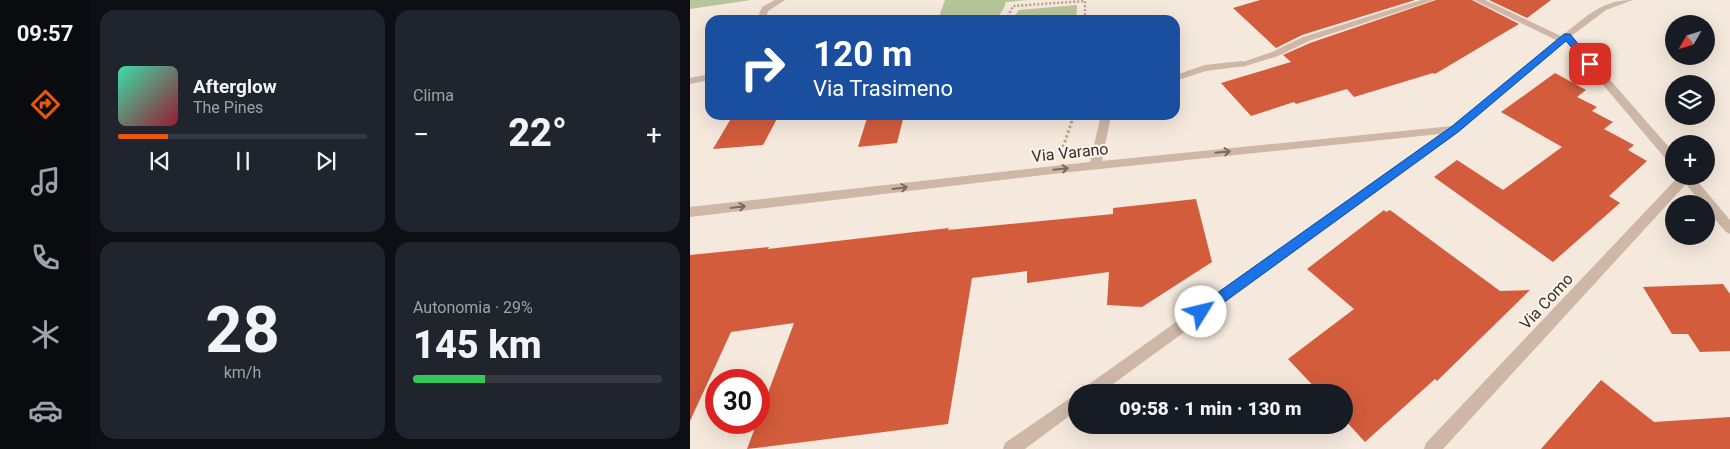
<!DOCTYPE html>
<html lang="it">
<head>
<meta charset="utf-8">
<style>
	body { margin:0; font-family:Roboto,sans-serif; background:#20242c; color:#f1f3f6; height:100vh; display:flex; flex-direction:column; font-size:19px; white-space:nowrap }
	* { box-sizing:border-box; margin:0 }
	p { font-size:16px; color:#9ea1a6 }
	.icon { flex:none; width:28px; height:28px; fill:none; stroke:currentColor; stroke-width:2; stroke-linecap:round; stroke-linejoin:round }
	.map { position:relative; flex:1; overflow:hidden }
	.drawer { display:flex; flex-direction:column; gap:10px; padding:10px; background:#0d0f14; width:600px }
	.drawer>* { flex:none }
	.top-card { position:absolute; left:15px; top:15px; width:475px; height:105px; border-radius:15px; box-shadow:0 5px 20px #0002; background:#1a4fa0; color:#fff; overflow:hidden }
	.needle { width:32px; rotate:231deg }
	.controls { position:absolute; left:975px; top:15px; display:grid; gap:10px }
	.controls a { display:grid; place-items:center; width:50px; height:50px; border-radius:50%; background:#171b24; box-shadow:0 5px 20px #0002; font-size:25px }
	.speed { position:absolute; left:15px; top:369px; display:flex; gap:10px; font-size:25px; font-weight:700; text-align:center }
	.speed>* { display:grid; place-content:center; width:65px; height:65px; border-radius:50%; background:#171b24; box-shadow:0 5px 20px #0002; line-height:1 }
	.speed .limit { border:8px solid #d22; background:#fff; color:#111 }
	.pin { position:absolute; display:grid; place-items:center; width:42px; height:42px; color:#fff; margin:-21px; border-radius:10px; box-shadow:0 2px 8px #0006 }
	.me { position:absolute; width:55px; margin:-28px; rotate:54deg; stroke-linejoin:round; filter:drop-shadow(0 0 4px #0008) }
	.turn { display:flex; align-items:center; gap:18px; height:105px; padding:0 25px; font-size:22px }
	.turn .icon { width:65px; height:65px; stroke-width:2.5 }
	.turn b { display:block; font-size:35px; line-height:42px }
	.big { font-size:38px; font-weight:800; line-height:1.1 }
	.drawer .tile { flex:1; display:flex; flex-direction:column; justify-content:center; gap:8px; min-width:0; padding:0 18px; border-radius:15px; background:#20242c }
	.drawer .dial { align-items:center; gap:0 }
	.dial b { font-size:65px; line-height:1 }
	.song { display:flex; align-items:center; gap:15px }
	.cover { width:60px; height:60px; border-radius:8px; background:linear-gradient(135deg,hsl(160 70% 55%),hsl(350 70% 35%)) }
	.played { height:5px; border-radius:2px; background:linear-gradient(90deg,#ea580c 20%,#363941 20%) }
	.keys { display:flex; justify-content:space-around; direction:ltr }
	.heat { display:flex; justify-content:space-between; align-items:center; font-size:28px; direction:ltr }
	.charge { height:8px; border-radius:4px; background:linear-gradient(90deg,#34c759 29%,#363941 0) }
	.drawer .tiles { flex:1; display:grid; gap:10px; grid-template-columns:repeat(2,1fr) }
	.trip { position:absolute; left:378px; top:384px; width:285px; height:50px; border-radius:25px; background:#171b24; box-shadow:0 5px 20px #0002; font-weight:800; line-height:50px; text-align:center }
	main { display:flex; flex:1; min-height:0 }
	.dock { display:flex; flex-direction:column; width:90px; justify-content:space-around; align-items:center; background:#090b0e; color:#9ea1a6 }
	.dock .icon { width:35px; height:35px }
	.dock .on { color:#ea580c }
	.dock b { font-size:22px; color:#f1f3f6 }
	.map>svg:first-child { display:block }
</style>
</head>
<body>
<main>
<nav class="dock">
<b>09:57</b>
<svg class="icon on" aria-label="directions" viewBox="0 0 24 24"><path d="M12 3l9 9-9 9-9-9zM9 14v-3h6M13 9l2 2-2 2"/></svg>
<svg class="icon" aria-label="music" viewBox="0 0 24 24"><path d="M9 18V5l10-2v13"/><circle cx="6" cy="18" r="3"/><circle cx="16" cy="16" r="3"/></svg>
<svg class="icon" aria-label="phone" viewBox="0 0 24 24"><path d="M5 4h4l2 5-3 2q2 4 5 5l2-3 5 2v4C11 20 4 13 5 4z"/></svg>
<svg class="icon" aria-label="climate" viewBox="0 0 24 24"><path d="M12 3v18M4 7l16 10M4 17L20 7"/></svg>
<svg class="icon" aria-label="car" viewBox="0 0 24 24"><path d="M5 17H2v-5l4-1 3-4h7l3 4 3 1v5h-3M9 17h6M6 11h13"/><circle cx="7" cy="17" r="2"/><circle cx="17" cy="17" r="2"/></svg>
</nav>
<section class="drawer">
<div class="tiles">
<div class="tile">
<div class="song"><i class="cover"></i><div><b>Afterglow</b><p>The Pines</p></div></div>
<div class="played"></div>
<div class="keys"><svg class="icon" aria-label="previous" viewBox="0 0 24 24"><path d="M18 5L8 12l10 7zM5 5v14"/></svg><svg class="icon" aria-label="pause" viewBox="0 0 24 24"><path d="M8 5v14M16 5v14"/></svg><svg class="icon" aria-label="next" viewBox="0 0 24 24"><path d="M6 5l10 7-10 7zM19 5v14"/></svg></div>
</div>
<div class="tile"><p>Clima</p>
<div class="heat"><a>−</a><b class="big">22°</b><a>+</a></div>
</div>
<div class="tile dial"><b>28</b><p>km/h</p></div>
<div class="tile"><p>Autonomia · 29%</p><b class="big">145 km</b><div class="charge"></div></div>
</div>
</section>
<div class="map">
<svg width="1040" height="449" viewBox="0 0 1040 449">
	<rect width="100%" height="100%" fill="#f5e8dc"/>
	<path fill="#b8c59a" d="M0,0H61L0,9Z
		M255,0H338L316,2L314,8L306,20H248Z
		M387,5L386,20H322L329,10Z"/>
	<path fill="#d25c3c" d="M570,0H725L612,35L586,48L543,8Z
		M746,0H782L829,24L745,74L743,73L664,97L657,89L606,104L604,102L561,116L531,83L601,62L593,55L620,43Z
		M799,0H861L837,18Z
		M865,73L896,90L887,97L907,107L902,111L923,122L914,129L944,145L938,150L957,161L919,196L930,203L863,262L744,177L767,160L813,190L872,147L811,112Z
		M43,115H89L73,145L23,149Z
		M178,115H214L207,143L168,147Z
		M506,199L522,262L452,307L417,305L419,272L337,283V271L282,278L258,424L57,449L104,323L41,332L0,421V255L79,247L78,249L259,228L258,230L423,214V208Z
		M694,210L696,212L700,210L810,291L840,290L747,381L745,379L675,442L654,419V392H629L598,359L664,309L617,269Z
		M1033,284L1040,294V351L1010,352L998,334H982L953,287Z
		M911,380L964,422L1040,417V449H851Z"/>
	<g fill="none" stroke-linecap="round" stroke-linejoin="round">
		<path stroke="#baa190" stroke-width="2.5" stroke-dasharray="2 2" stroke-linecap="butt" d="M316,20L323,6L395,1V20
			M383,119L384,115"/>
		<path stroke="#baa190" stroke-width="3" stroke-dasharray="2.5 2.5" stroke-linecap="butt" d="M373,147L383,118"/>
		<path fill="#ceb7a6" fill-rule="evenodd" d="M85,0H95L78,11H72V7Z
			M731,0H744L619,41L588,56L552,67L547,64L582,52L613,37Z
			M784,0H795L873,37L874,34C897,16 912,0 943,0L916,10L872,43Z"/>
		<path fill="#ceb7a6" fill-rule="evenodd" d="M75,6L79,9L75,20H67L71,9Z
			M877,33L880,34L984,153V165L980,164L876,41L769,132L412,392H392L395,387L750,134L371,173L0,217V207L400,162L411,115H421L412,161L762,126Z
			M552,61L557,64L555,66L516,71L485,81V75L515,65Z
			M20,74V80L0,84V78Z
			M989,176H1003L1040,220V234L1036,232L1016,209V204H1012L996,184L753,449H734L736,443Z
			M386,394V411L335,449H313L315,443Z"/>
	</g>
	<defs><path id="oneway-shaft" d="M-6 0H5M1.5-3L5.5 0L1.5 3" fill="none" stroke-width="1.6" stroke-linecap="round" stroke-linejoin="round" transform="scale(1.25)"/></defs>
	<g stroke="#7d6b61">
		<use href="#oneway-shaft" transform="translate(533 152) rotate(-6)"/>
		<use href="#oneway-shaft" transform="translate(371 169) rotate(-6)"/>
		<use href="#oneway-shaft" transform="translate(210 188) rotate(-7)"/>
		<use href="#oneway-shaft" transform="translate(48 207) rotate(-7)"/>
	</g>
	<path fill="#1a73e8" stroke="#114b97" d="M874,34H880L903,62V66H897L876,41L768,132L515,316L511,318L506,316L504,312L506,308L761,127Z"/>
	<g text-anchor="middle" stroke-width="4.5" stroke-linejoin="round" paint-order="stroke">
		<g font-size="16" fill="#3a2d28" stroke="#fbf2e9">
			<text transform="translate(380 152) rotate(-6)" y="6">Via Varano</text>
			<text transform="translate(856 301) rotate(-47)" y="6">Via Como</text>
		</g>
	</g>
</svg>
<div class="controls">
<a><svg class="needle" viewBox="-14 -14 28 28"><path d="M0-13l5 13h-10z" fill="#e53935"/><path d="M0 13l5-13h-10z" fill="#9ea1a6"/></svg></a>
<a><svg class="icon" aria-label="layers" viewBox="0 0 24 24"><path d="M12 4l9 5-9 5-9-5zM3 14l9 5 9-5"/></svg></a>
<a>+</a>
<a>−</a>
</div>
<div class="speed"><div class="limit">30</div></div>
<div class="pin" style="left:900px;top:64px;background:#d93025"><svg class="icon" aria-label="arrive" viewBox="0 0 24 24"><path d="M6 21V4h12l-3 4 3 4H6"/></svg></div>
<svg class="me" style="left:511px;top:312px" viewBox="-20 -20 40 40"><circle r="19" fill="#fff"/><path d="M0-13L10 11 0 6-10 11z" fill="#1a73e8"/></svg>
<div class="trip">09:58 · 1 min · 130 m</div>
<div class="top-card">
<div class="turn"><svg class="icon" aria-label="right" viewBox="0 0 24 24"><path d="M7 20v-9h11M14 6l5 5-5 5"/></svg><div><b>120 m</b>Via Trasimeno</div></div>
</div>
</div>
</main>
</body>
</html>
